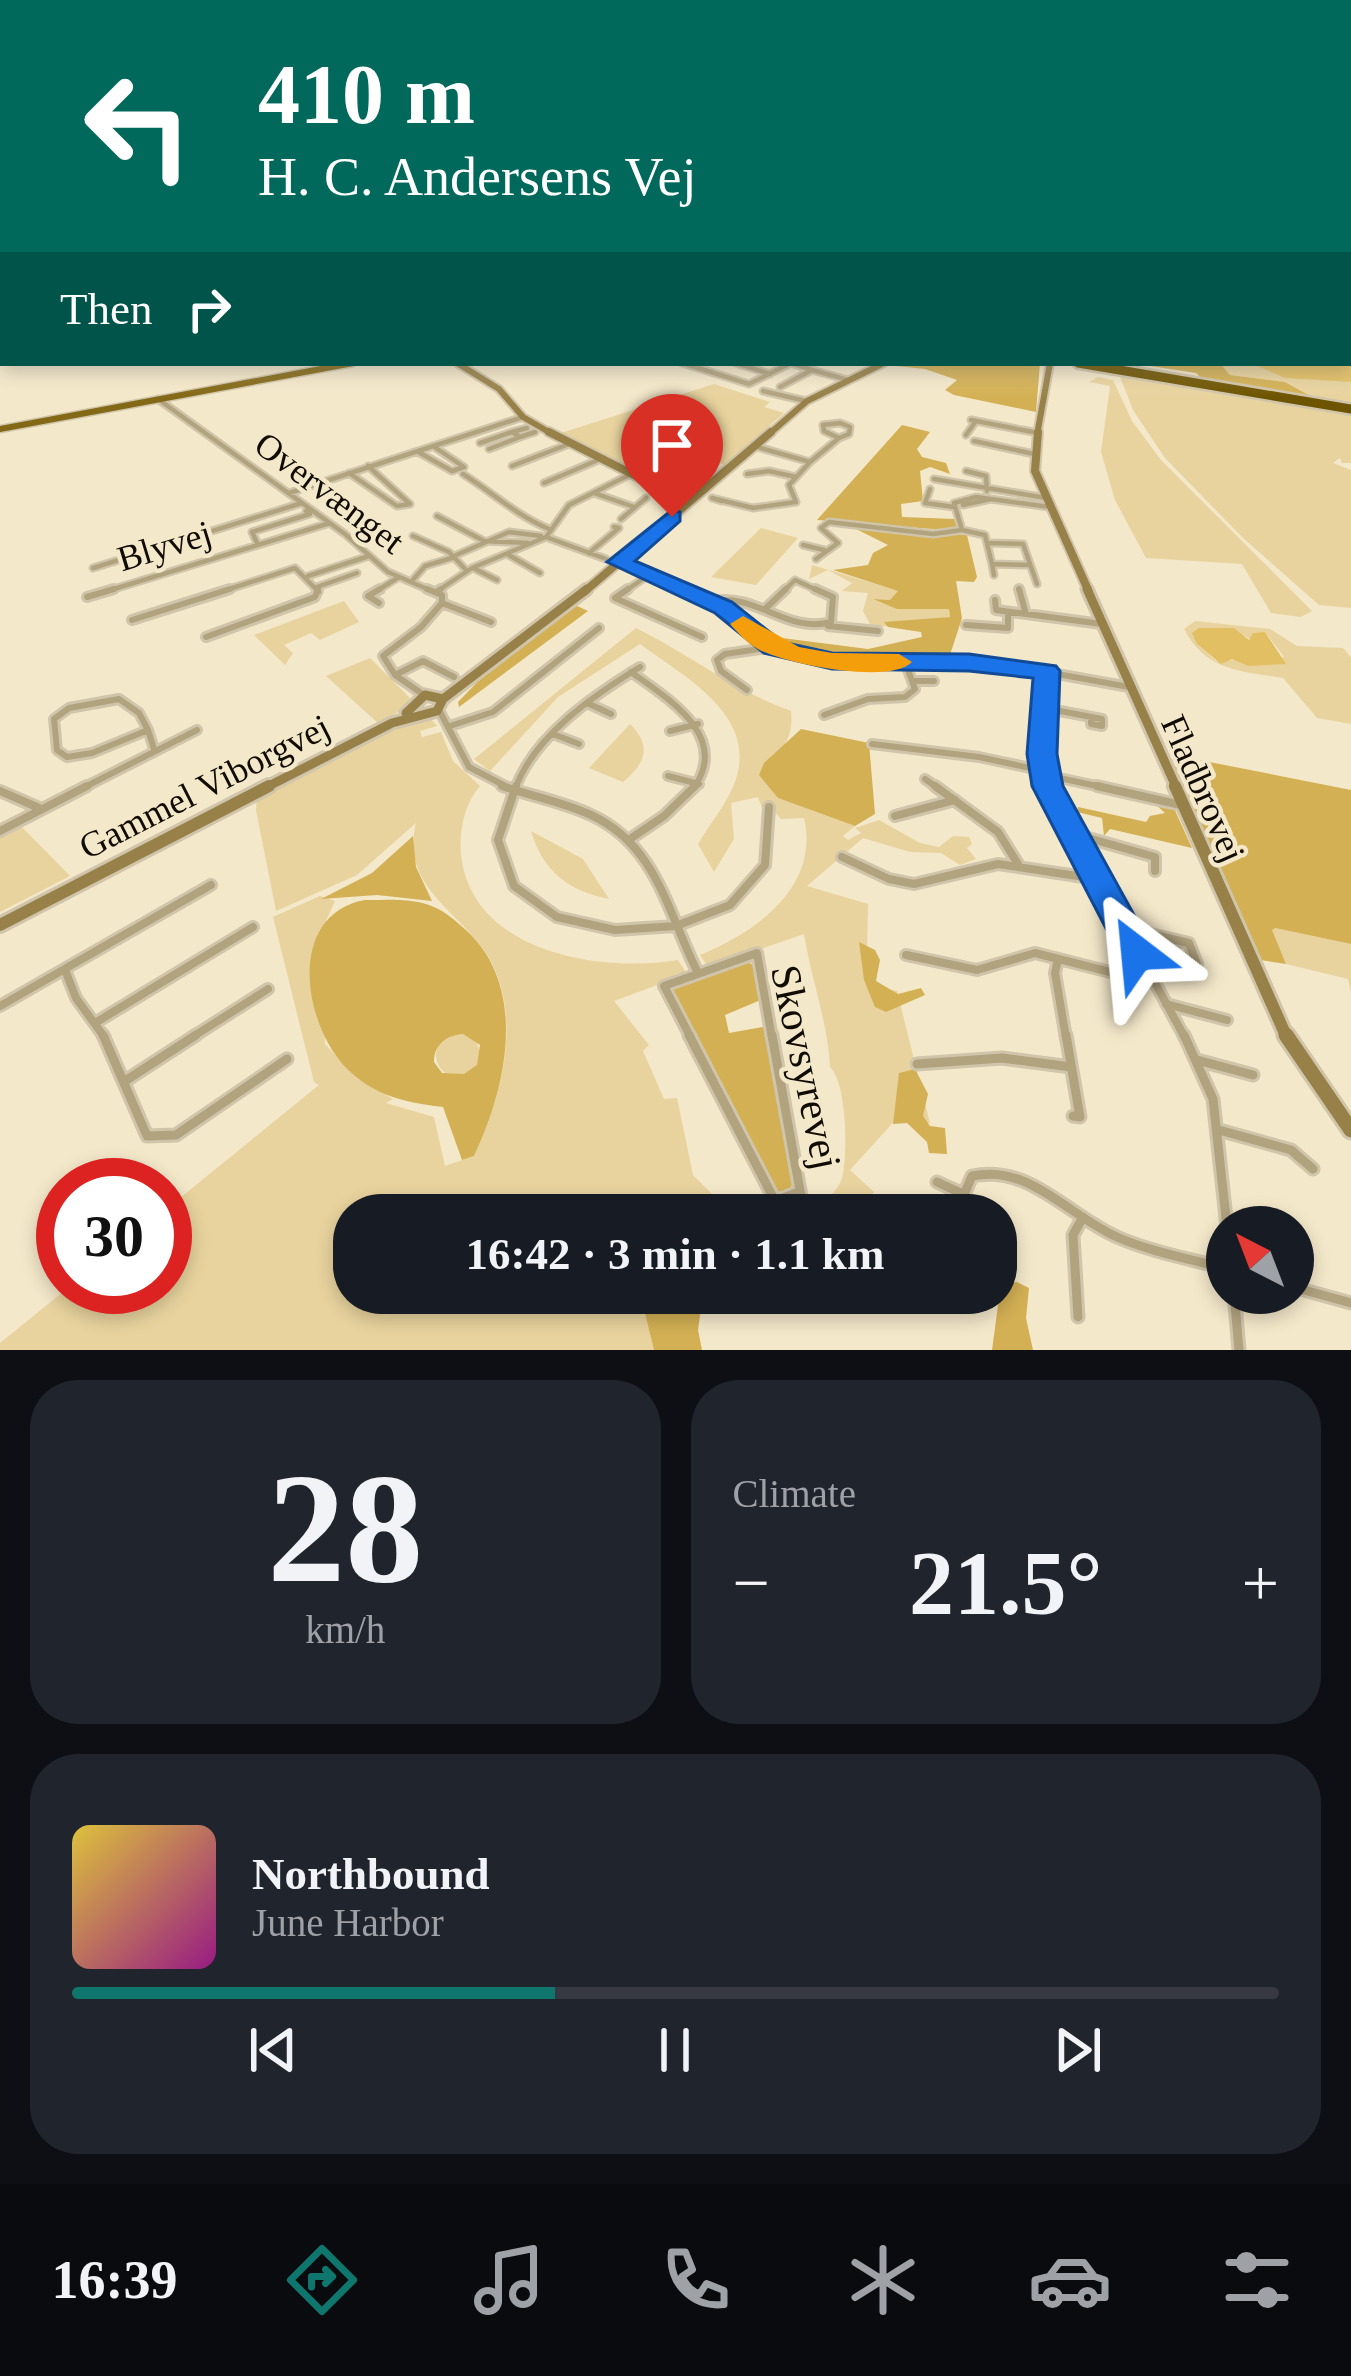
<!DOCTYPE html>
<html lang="en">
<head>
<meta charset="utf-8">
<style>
	body { margin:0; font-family:"Times New Roman",serif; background:#20242c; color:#f1f3f6; height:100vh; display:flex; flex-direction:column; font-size:45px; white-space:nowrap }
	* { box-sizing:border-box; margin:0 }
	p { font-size:39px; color:#9ea1a6 }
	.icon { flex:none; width:66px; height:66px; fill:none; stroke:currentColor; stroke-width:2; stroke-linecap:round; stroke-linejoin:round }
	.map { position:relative; height:1350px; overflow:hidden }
	.side { display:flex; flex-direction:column; gap:30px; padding:30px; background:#0d0f14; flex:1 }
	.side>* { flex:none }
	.guide { position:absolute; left:0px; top:0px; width:1353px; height:366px; box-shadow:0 6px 18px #0003; background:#00695c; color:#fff; overflow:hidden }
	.needle { width:78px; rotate:318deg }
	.buttons { position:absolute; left:1206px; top:1206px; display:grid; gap:24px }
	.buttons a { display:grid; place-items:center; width:108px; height:108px; border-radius:50%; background:#171b24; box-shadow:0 6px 18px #0003; font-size:60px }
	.speed { position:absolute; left:36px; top:1158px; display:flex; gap:24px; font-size:60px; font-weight:700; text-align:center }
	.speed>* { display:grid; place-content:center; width:156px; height:156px; border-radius:50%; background:#171b24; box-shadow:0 6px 18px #0003; line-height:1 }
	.speed .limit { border:18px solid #d22; background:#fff; color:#111 }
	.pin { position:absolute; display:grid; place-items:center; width:102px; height:102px; color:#fff; margin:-123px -51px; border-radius:50% 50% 50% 0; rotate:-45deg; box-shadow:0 0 12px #0007 }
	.pin .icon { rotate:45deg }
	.me { position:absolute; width:132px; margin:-66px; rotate:331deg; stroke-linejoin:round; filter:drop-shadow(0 0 9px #0008) }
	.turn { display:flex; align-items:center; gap:42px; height:252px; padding:0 60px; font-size:54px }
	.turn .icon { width:156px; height:156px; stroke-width:2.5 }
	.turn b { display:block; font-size:84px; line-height:102px }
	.then { display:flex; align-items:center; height:114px; padding:0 60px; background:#0003; gap:24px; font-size:45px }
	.big { font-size:90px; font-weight:800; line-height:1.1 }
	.side .card { flex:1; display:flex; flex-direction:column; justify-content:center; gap:18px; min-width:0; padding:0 42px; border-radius:48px; background:#20242c }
	.side .dial { align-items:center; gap:0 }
	.dial b { font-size:156px; line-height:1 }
	.song { display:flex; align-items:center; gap:36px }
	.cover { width:144px; height:144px; border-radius:18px; background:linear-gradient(135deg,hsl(50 70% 55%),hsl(310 70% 35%)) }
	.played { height:12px; border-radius:6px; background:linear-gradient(90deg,#0f766e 40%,#363941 40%) }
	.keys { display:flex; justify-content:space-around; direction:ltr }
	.heat { display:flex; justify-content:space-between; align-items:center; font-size:66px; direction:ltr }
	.side .tiles { flex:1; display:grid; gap:30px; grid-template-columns:1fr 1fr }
	.card:last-child { grid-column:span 2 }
	.trip { position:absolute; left:333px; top:1194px; width:684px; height:120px; border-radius:48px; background:#171b24; box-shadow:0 6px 18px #0003; font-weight:800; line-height:120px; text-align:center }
	.tabs { display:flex; height:192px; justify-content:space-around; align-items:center; background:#090b0e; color:#9ea1a6 }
	.tabs .icon { width:84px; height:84px }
	.tabs .selected { color:#0f766e }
	.tabs b { font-size:54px; color:#f1f3f6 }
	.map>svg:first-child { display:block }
</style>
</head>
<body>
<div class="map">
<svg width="1351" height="1350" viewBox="0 0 1351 1350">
	<rect width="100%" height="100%" fill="#f4e8ca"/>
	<path fill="#e8d39e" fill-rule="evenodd" d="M1220,363H1253L1351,382V463H1342L1340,458L1333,463L1351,470V608L1319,605L1242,537L1165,458L1133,410L1119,374L1349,409V404L1314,398L1285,382L1230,375Z
		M1098,377L1113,380L1132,421L1161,460L1312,611L1301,617L1271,613L1242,564L1146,558L1115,500L1101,452L1110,386L1089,382Z
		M714,384L770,402L764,407L784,413L724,465L707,455L654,480L558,434Z
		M761,528L798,538L756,585L711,577Z
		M812,565L899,591L890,600L875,599L949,609L950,617L872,628L863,611L868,593L842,591L852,583L828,570L809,579Z
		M344,601L359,622L320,640L311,633L284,645L293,653L285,665L254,635Z
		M1195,621L1270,629L1297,646L1343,648L1351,657V724L1317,718L1283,678C1240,671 1206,671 1184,629ZM1265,632L1284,657L1216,661L1197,644L1243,635L1251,640Z
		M636,628C689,654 736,692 791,711C793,729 789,746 772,755L767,781L778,798L855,826L843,836L848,840L861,833L855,828L879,820L920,843L939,847L953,836L969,837L972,844L967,848L976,859L960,865L941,853L910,852L863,838L807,886L868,904L867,953L875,986L897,991L930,1123L899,1116L850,1170L874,1192L853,1215H799C814,1209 837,1195 842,1178C848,1154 847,1083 830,1067C828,1023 811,978 804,934L708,967L700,955C756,932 820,887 804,818L781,819L770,807L762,808L758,797L731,803L734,839L714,872L698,844C710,823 728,803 736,779C757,714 683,676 640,644L558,697L490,771L474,759Z
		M370,658L410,698L403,709L379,724L326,676Z
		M430,718L437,726L420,731L422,737L441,732L453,761L480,786C464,804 459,831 461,855C472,953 601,973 678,960L687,974L614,1001L649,1045L643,1051L664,1099L677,1098L693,1175L721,1203L722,1215H354V1293H640L654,1350H0V1343L69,1287H165V1210L319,1085L314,1082L273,917L320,896L335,901L320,934L325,1044L357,1078L393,1099L386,1103L434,1117L445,1166L474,1156C501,1098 524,1017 488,956C459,910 400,887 416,823L357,875L276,911L256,810L257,800L398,725Z
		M630,724C652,746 646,763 623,782L589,768Z
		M20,825L70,876L0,912V838Z
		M531,831L583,859L609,899C569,891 543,872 531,831Z
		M1275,928L1351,944V992L1348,979L1286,964L1271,929Z
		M436 1055a22 22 0 1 1 44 0a22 22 0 1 1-44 0Z"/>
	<path fill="#d3b054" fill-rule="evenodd" d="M1040,363L1036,412L954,395L945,390L957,380L925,369L887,365Z
		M1131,363H1220L1230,375L1285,382L1314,398L1205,382L1196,373Z
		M902,425L930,432L917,449L922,457L946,463L950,474L930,467L920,471L923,501L901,504L902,517L955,519L958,531L817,520Z
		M854,528L967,535L977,577L974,582L956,581L962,618L949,658L814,655L770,641L734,608L782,638L868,649L922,637L921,632L888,627L884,622L950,617L949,609H897L873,599L890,600L898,591L833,570L868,565L873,553L888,545Z
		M575,605L588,611L459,707L458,702L489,670Z
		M801,729L869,743L875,814L855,826L778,798L759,775L764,763Z
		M1169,754L1351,790V944L1275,928L1272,930L1286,964L1260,960Z
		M1153,802L1173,806L1192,848L1110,829L1104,836L1102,818L1077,812L1078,807L1146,822L1150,816L1165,813Z
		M413,836L416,867L432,901L377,895L321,899L372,873Z
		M365,900C386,900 409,898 429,905C444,910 456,921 467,931C529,989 506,1089 474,1156L462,1160L443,1107C410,1103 382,1098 355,1076C304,1036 282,915 365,900ZM463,1034L480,1045L477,1065L464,1074L442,1073L434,1062C434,1044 447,1035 463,1034Z
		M859,942L875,950L880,960L876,981L898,994L921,988L925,995L886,1012L875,1007L864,980Z
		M744,961L757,966L763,999L725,1015L729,1033L768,1026L794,1181L789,1191L780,1193L772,1186L672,993L675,985Z
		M915,1069L928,1094L923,1116L930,1126L945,1128L947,1154L929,1153L927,1142L907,1123L893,1124L899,1073Z
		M1017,1282L1029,1288L1026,1318L1033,1350H992L1001,1283Z
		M640,1293H725L701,1308L698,1330L702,1350H654Z"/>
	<path fill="#e2bf63" d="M1351,284V382L1285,378L1253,364L1350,363Z
		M1199,628H1234L1249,640L1253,633L1265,632L1286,664L1248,666L1232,659L1221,664L1197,644L1192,633Z"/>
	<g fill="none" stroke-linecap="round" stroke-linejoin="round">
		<defs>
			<path id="street-far3" d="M682,363L749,384L791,363L812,370
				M736,363L770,374
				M780,387L812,370L848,380
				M763,391L806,401
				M158,399L345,534L388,572L434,592
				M971,420L1038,433
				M840,423L850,427L849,434L839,438L824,431L823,425Z
				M512,432L527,428
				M966,435L976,421
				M520,437L535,432
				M974,441L1034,454
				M480,443L512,432L520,437L489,449
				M420,453L452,471L464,467L433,446
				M810,462L839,438
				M512,466L569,444
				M349,473L397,506L410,504L368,466
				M463,474C493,493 516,515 549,529
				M747,474L769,471L796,477
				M982,475L966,471L986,476L987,491
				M934,479L1046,498
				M544,483L598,460
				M930,489L925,503L954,507
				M289,493L523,417
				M594,493L634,507
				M722,501L712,498L753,508L796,502L789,485L810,462L754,446
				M963,505L991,499
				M437,516L484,541L528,543
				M621,519L646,498
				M413,536L449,552L467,571
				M546,537L569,505L629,475
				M988,543L1023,544L1037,584
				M258,545L252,532L310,514L306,511
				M803,545L824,550
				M589,553L619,528L614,527
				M507,554L540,573
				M454,556L509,532L541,536
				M816,559L838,543L821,528L829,522L933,534L962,530
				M620,563L687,592
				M992,564L994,575
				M1030,565L992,564L985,535L962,530L954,503L976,497L1050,507
				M93,568L302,503
				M473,568L497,580
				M308,576L369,556
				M411,582L425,566L455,557
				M317,587L357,573
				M104,592L330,523
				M220,592L295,568L319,592
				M375,592L399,577
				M436,592L472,568L546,537L606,559
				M624,592L647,576
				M783,592L795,580L821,592"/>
			<path id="street-far2" d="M628,589L615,598L702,637
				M680,589L724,608L764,642L792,654L857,663L1013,666L1129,687
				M1019,589L1026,614
				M436,592L441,589
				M87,597L114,589
				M995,600L996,610L1102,624
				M713,601C757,593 787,634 831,622L833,597L815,589
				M379,603L368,596L380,589
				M442,603L491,622
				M765,609L786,589
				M132,620L230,589
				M966,625L1008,628V612
				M828,626L878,631
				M206,637L315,597L318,589
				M1047,671L1042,753L1050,789
				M631,672C670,700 731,737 693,789
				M395,675L423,661L454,677
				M914,681H934
				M747,690L721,671L717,660L725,654L773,647
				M424,695L395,675L383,656L421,627L442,603V595L427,589
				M119,699L139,713L148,730L92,753L67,757L57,750L54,719L69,708Z
				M587,703L611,714
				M1044,708L1102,719V726L1091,724V717
				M439,710L469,767L511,789
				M824,715L868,699L905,697L915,689L905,662
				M450,726L493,712L599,628
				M148,730L154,749
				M670,731L698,724
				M553,734L579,744
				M872,744L979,757L1044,771
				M1045,775L1111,789
				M668,776L699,784
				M925,779L939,789
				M81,789L197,730
				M515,789C534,736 594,695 640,667"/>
			<path id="street-far1" d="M502,786C531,796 563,802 591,815C657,845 668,914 698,973
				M516,786L498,840L514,886L557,917L615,930L676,926L730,905L765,865L769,807
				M935,786L998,832L1018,864
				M1048,786L1185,1038
				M1097,786L1181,805
				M0,791L39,808
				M895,816L955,800
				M0,831L87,786
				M1074,834L1155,857V871
				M630,839L664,816L695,786
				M842,857L889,879L914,884L998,864L1097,879
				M1124,928L1189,943L1197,964
				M906,955L977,970L1035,953L1118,974L1147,973
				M1058,959L1055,973L1066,1038
				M65,970L76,998L105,1038
				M1166,1004L1227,1020
				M0,1006L211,885
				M95,1023L253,927
				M191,1038L268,989
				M691,1038L664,986L757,953L772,1038"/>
			<path id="street" d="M103,1035L147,1136L176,1135L287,1059
				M689,1035L775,1201L799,1192
				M772,1035L803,1207
				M1066,1035L1080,1117L1073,1116
				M1184,1035L1213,1099L1227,1227
				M1197,1060L1253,1075
				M917,1064L1002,1058L1071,1067
				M125,1081L196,1035
				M1219,1130L1291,1150L1313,1169
				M937,1182L961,1193
				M955,1215L972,1176C1030,1164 1067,1215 1117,1237C1151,1252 1191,1259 1227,1269
				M1293,1287L1351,1303
				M1234,1293L1239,1350
				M1078,1317L1073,1235L1083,1217"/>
			<path id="secondary-far4" d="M457,363L499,389L523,417L554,435
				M768,435L807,401L884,363
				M1037,435L1050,363"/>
			<path id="secondary-far3" d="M549,432L640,478L698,494
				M1038,432L1035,471L1089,592
				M584,592L771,432"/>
			<path id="secondary-far2" d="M1087,589L1177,789
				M406,713L425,695L443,699
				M263,789L392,723L437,711L443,699L587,589"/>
			<path id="secondary-far1" d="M1175,786L1287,1038
				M0,925L269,786"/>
			<path id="secondary" d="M1286,1035L1351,1130"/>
			<path id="primary" d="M0,429L353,363"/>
			<path id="highway" d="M1078,363L1351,409"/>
		</defs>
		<use href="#street-far3" stroke="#d0c5aa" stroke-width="9"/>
		<use href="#street-far2" stroke="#d0c5aa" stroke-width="12"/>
		<use href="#street-far1" stroke="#d0c5aa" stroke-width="14"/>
		<use href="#street" stroke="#d0c5aa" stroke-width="15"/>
		<use href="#secondary-far4" stroke="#d0c5aa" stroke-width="10"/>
		<use href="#secondary-far3" stroke="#d0c5aa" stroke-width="12"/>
		<use href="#secondary-far2" stroke="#d0c5aa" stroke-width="15"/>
		<use href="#secondary-far1" stroke="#d0c5aa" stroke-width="18"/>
		<use href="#secondary" stroke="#d0c5aa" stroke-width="21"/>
		<use href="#primary" stroke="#d0c5aa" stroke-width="9"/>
		<use href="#highway" stroke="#d0c5aa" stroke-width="14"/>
		<use href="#street-far3" stroke="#b2a37f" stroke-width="4.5"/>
		<use href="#street-far2" stroke="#b2a37f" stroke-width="6"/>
		<use href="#street-far1" stroke="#b2a37f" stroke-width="8"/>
		<use href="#street" stroke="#b2a37f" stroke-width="9"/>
		<use href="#secondary-far4" stroke="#978148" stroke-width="6"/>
		<use href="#secondary-far3" stroke="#978148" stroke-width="8"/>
		<use href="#secondary-far2" stroke="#978148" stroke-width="9"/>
		<use href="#secondary-far1" stroke="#978148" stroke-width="12"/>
		<use href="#secondary" stroke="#978148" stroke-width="15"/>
		<use href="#primary" stroke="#836815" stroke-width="6"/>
		<use href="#highway" stroke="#6d5400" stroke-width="9"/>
	</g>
	<linearGradient id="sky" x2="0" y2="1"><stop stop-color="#a5b8b3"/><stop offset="0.53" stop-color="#faf5e7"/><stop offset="1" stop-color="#faf5e7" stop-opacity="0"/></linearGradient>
	<rect width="1351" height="398" fill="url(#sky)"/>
	<path fill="#1a73e8" stroke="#114b97" stroke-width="3" d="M672,510L680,512V521L635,561L732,602L782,642L832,653L969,654L1056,666L1060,671L1057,754L1063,786L1155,953L1150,963L1137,968L1124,963L1032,786L1027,754L1033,678L969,671L832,669L764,653L715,613L607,562Z"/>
	<path fill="#f59e0b" d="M743,616L799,647L832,653L899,654L912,662C890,685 785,664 758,649C747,643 738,633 730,624Z"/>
	<g text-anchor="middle" stroke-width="9" stroke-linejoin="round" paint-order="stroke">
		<g font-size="36" fill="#100c03" stroke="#f4e8ca">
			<text transform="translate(330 492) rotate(37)" y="13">Overvænget</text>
			<text transform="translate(164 545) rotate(-17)" y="13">Blyvej</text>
			<text transform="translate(204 786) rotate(-27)" y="13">Gammel Viborgvej</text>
			<text transform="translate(1204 788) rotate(66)" y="13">Fladbrovej</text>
		</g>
		<g font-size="42" fill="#100c03" stroke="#f4e8ca">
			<text transform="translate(807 1067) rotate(78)" y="15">Skovsyrevej</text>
		</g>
	</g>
</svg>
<div class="buttons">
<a><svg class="needle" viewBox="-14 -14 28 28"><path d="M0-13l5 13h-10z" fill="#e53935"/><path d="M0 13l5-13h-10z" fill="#9ea1a6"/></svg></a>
</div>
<div class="speed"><div class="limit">30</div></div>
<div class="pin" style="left:672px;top:517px;background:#d93025"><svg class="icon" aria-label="arrive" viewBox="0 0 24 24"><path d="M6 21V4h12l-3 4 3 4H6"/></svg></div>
<svg class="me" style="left:1137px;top:953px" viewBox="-20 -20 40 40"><path d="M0-17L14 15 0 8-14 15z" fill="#1a73e8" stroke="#fff" stroke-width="4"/></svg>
<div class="trip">16:42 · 3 min · 1.1 km</div>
<div class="guide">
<div class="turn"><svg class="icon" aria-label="left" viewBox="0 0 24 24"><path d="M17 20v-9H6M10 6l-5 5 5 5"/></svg><div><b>410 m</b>H. C. Andersens Vej</div></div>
<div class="then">Then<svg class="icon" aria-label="right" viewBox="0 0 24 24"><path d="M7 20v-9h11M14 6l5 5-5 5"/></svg></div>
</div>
</div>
<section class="side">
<div class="tiles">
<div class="card dial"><b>28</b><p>km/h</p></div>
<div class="card"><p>Climate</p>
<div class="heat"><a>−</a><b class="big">21.5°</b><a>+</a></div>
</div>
<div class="card">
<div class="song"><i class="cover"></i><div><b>Northbound</b><p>June Harbor</p></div></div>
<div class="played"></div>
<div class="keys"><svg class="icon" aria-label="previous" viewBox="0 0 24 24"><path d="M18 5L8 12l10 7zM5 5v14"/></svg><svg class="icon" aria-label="pause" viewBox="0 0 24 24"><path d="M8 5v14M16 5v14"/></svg><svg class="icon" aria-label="next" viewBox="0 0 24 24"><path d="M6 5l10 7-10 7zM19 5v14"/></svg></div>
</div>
</div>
</section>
<nav class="tabs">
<b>16:39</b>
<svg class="icon selected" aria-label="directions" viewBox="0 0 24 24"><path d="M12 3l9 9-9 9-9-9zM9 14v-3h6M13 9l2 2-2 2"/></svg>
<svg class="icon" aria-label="music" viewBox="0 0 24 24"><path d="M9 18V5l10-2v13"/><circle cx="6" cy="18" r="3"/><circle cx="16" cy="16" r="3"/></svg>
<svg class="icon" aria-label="phone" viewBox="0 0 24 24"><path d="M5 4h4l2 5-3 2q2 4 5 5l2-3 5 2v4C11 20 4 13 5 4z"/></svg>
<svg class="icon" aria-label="climate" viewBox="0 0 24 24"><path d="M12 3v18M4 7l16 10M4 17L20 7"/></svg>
<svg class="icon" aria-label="car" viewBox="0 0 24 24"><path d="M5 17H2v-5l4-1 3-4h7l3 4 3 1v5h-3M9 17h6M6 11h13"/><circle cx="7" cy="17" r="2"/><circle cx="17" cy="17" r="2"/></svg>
<svg class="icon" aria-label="filters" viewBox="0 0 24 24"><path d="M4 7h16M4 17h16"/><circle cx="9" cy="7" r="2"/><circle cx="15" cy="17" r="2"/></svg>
</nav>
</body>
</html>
